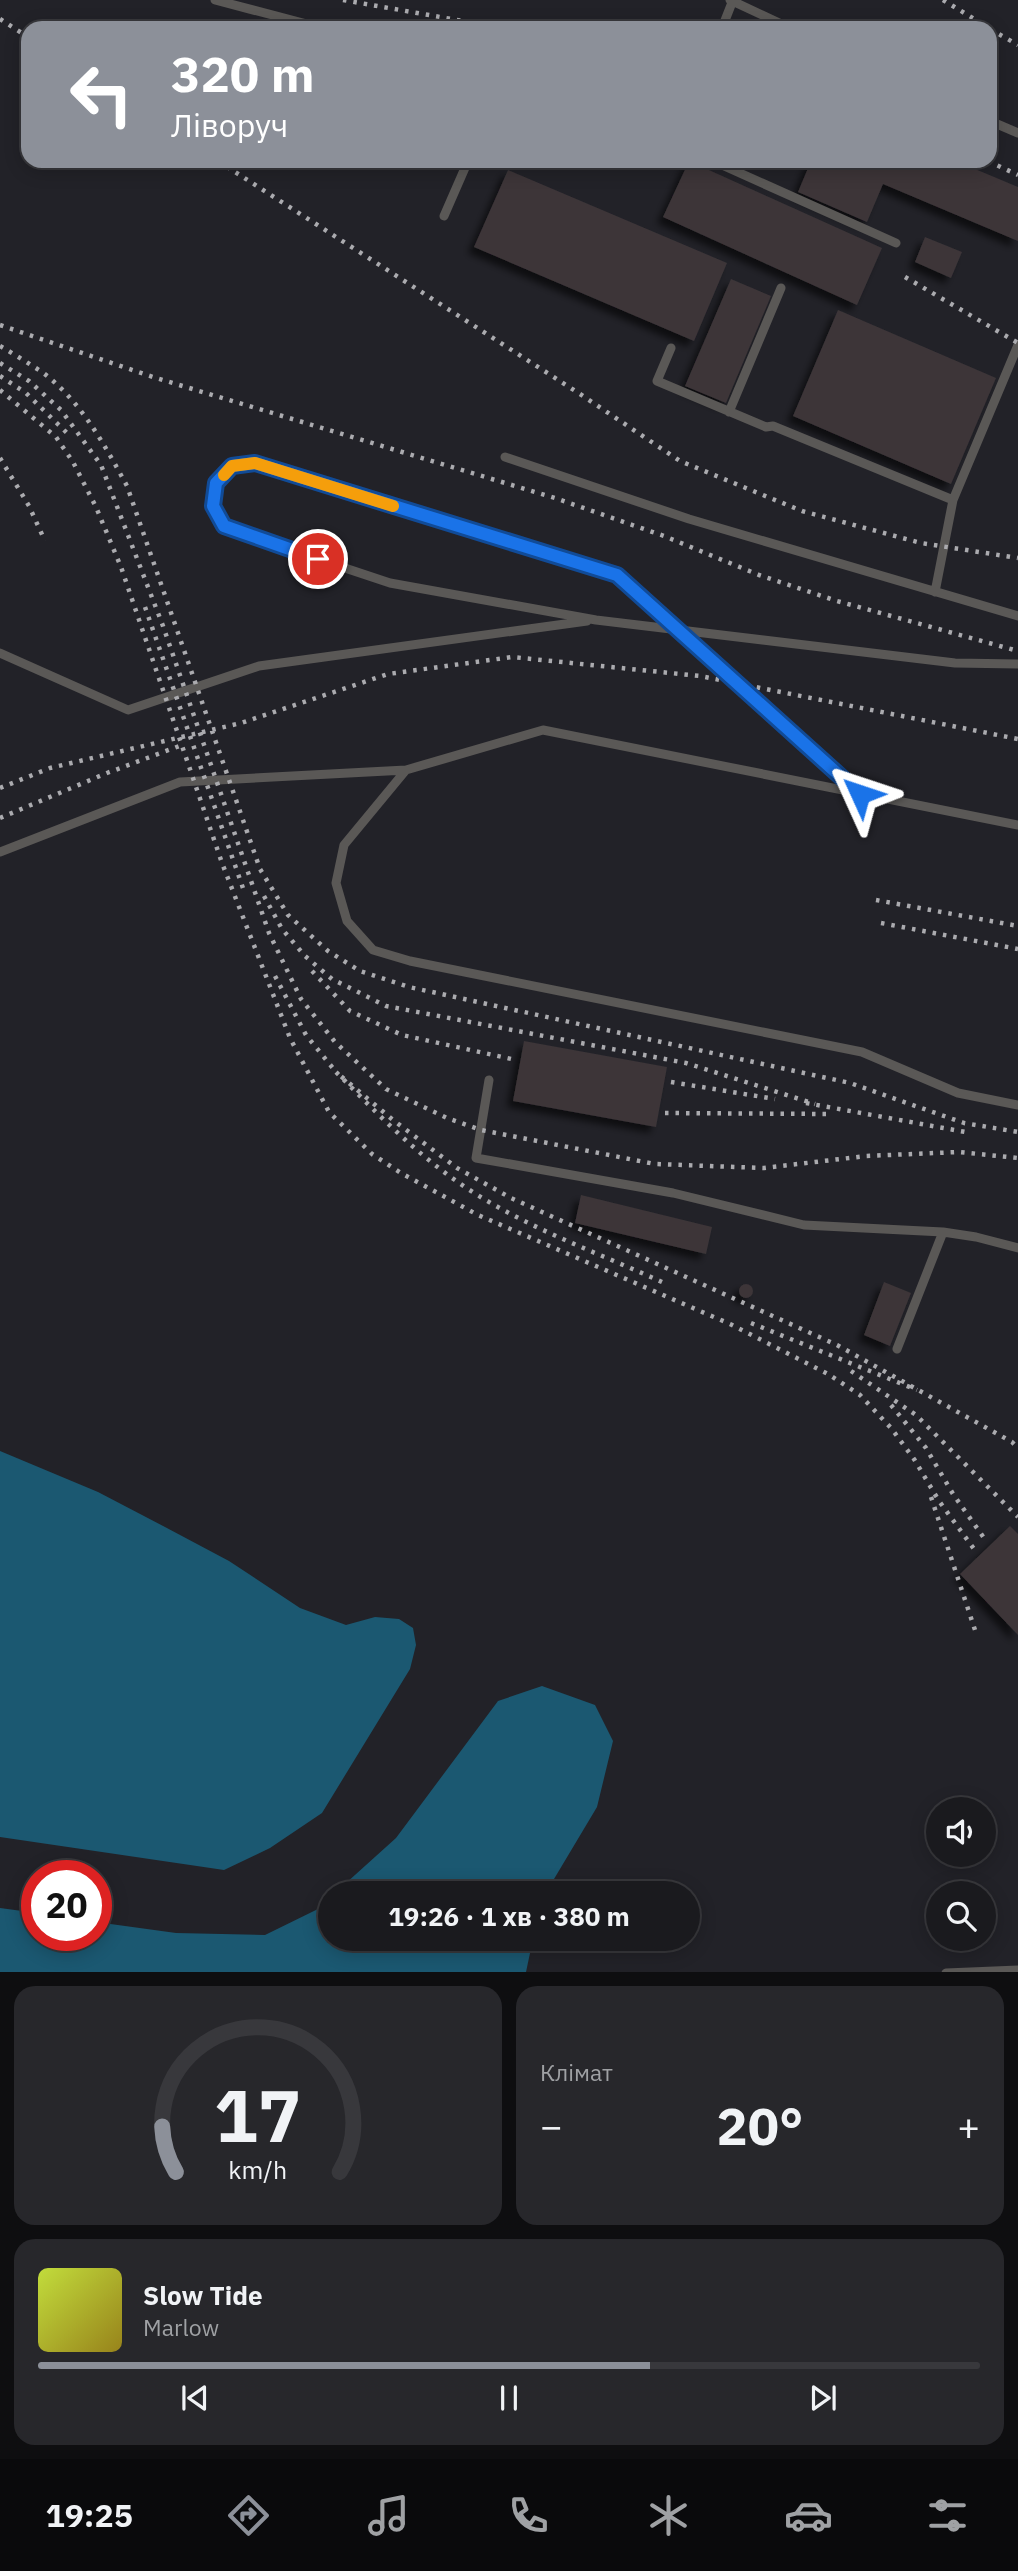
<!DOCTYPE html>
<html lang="uk">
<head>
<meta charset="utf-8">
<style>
	body { margin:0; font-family:"IBM Plex Sans",sans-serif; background:#27272b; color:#f1f3f6; height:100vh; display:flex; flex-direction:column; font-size:26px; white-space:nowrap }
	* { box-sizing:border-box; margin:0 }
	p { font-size:23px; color:#9fa1a4 }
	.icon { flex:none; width:38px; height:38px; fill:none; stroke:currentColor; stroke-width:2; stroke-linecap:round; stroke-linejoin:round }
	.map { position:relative; height:1972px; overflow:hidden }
	.sheet { display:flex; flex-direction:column; gap:14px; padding:14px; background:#0e0e10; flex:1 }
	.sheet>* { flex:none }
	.guide { position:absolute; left:21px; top:21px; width:976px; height:147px; border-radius:21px; box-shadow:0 4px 18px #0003,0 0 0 2px #38383c; background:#8c9099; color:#fff; overflow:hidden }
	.fabs { position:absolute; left:926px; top:1797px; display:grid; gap:14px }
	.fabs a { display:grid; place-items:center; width:70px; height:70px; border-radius:50%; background:#1a1a1e; box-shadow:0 4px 18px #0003,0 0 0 2px #38383c; font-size:35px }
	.speed { position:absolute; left:21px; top:1860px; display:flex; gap:14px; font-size:35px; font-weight:700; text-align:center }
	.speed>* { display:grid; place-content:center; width:91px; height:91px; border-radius:50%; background:#1a1a1e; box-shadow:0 4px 18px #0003,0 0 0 2px #38383c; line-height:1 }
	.speed .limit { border:10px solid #d22; background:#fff; color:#111 }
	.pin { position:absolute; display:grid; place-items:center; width:60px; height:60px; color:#fff; margin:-30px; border:4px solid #fff; border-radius:50%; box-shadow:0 2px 7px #0007 }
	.me { position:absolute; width:77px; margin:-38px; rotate:312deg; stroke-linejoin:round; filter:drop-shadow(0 0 5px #0008) }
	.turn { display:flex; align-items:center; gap:24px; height:147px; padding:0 35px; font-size:32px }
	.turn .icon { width:91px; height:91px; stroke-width:2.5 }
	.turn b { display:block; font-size:49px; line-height:60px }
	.big { font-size:52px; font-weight:800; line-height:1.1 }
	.sheet .widget { flex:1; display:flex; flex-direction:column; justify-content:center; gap:10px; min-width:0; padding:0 24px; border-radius:21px; background:#27272b }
	.sheet .dial { align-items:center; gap:0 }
	.dial svg { height:182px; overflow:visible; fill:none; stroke:#38383c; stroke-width:7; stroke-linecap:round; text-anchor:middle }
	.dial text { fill:#f1f3f6; stroke:none }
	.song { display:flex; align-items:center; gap:21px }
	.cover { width:84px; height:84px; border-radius:10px; background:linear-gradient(135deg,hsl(70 70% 55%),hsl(50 70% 35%)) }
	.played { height:7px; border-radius:4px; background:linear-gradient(90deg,#8c9099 65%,#38383c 65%) }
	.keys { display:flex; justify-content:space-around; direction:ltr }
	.heat { display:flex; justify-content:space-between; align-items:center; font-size:38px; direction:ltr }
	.sheet .tiles { flex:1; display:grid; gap:14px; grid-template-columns:1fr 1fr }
	.widget:last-child { grid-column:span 2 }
	.trip { position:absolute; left:318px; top:1881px; width:382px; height:70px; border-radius:35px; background:#1a1a1e; box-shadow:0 4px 18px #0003,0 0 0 2px #38383c; font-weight:800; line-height:70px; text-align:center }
	.tab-bar { display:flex; height:112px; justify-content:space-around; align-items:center; background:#0a0a0c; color:#9fa1a4 }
	.tab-bar .icon { width:49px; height:49px }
	.tab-bar .on { color:#8c9099 }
	.tab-bar b { font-size:32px; color:#f1f3f6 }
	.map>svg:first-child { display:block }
</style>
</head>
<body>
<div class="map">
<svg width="1018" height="1973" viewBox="0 0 1018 1973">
	<defs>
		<filter id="shadow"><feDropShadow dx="-6" dy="6" stdDeviation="3.5" flood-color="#0009"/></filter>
	</defs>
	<rect width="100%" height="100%" fill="#222228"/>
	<path fill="#1b5871" d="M0,1451L98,1492L165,1527L229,1561L300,1608L346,1625L375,1617L399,1619L413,1628L416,1645L410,1669L322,1813L270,1848L224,1870L0,1837Z
		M542,1686L595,1705L613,1741L597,1807L554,1879L549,1893H335L396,1838L498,1701Z
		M331,1898V1939H533L526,1972H0V1908L37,1913V1936H96V1922L176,1933L265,1935L318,1909Z"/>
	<path fill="#3c3538" filter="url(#shadow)" d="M689,161L882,248L857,305L663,217Z
		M811,161H829L835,164L837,161H956L1018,187V241L883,184L867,222L798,192Z
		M508,170L727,263L694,341L474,247Z
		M925,237L962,252L951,278L915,262Z
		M731,279L771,296L726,403L685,386Z
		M838,310L996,378L951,484L793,416Z
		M524,1041L667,1067L656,1127L513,1101Z
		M581,1195L712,1227L706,1254L575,1223Z
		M884,1282L911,1293L890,1346L864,1335Z
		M739 1291a7 7 0 1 1 14 0a7 7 0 1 1-14 0Z
		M1010,1526L1018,1534V1635L960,1574Z"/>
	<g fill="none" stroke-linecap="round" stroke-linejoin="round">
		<path stroke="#5a5856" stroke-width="9" d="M215,0L322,28
			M730,0L790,28
			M722,28L733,0
			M990,121L1018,133
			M713,161L896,243
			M444,216L468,161
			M671,348L657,381L766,427L773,426L953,500
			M729,412L781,288
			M505,457L689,519L1018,616
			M935,592L953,500L1018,345
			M648,603L617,575L255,463L232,466L216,483L213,506L224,526L246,535L390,583L596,620L955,663L1018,664
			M0,653L128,710L259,666L587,621
			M797,737L858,792
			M406,770L344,845L336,883L347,921L373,950L410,961L862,1052L958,1093L1018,1105
			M0,852L180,782L406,770L543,730L1018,825
			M489,1080L476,1158L673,1193L804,1225L943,1232L976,1237L1018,1248
			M897,1349L943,1232
			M946,1973L1018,1970"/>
		<path stroke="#ababaf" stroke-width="4.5" stroke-dasharray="3.5 7" stroke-linecap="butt" d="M343,0L503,28
			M943,0L989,28
			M0,19L28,37
			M990,29L1018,45
			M218,161L580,394L680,461L802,511L921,543L1018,558
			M988,161L1018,175
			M905,277L1018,343
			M0,325L156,378L555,498L664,536L759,575L837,601L1018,651
			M0,346C14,354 28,363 42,372C81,401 104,444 127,486L260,869L288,915L328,951L360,971L409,987L850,1083L964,1123L1018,1132
			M0,363L29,381L61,410L101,465L163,626L269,933L301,999L335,1042L386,1089L447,1118L481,1130L655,1164L764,1168L866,1156L959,1152L1018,1158
			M0,376L26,393L69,435
			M0,390L56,437L73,462L96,507L121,567L222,863L290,1038L329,1112L372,1154L401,1173L478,1215L730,1324L828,1374L860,1395L891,1428L914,1459L939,1501L974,1549
			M0,458L29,506L45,541
			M145,607L244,891
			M0,788L50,768L241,723L388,674L512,657L700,676L1018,739
			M0,818L107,773L182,745
			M264,896L282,929L305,956L332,979L386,1006L686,1063L815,1104
			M876,900L1018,926
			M881,923L1018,949
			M312,971L350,1011L402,1035L516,1060
			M275,976L306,1035L336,1072
			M671,1082L775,1099
			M806,1103L971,1133
			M665,1113L827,1114
			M662,1282C594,1251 516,1224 455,1180C411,1149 374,1110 336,1072L393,1120L457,1168L511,1198L837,1345L1012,1442L1018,1448
			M751,1323L917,1390
			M851,1371L916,1415L1018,1517
			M891,1405L926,1448L953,1494L984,1538
			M931,1497L975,1630"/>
		<path stroke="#5a5856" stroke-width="9" d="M648,603L797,737"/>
	</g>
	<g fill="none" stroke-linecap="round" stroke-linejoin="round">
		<defs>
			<path id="route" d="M318,559L224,526L213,506L216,483L232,466L255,463L617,575L860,794"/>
		</defs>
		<use href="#route" stroke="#114b97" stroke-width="18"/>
		<use href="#route" stroke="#1a73e8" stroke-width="12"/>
		<path stroke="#f59e0b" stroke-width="12" d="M224,475L232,466L255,463L393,506"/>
	</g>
</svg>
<div class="fabs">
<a><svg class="icon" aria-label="sound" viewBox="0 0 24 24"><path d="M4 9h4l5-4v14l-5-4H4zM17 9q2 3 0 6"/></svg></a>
<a><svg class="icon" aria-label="search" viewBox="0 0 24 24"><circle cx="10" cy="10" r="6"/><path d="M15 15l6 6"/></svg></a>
</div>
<div class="speed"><div class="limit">20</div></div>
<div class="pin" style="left:318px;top:559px;background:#d93025"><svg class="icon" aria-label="arrive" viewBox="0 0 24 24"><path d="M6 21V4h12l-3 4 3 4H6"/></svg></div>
<svg class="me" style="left:860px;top:794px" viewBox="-20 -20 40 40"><path d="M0-17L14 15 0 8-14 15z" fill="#1a73e8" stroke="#fff" stroke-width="4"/></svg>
<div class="trip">19:26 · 1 хв · 380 m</div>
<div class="guide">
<div class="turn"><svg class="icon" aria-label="left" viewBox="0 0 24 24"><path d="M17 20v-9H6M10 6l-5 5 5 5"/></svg><div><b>320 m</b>Ліворуч</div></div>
</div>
</div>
<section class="sheet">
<div class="tiles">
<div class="widget dial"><svg viewBox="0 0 100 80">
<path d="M14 69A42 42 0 1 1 86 69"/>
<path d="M14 69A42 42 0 0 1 8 49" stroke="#8c9099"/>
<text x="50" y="56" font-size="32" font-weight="700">17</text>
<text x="50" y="72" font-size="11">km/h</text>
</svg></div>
<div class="widget"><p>Клімат</p>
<div class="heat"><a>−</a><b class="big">20°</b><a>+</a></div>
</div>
<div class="widget">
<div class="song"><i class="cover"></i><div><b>Slow Tide</b><p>Marlow</p></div></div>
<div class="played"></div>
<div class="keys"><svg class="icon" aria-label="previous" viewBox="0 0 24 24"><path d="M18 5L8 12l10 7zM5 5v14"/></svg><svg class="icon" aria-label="pause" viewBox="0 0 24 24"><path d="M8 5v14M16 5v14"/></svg><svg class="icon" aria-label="next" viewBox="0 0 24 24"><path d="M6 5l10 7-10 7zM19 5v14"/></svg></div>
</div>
</div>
</section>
<nav class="tab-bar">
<b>19:25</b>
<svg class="icon on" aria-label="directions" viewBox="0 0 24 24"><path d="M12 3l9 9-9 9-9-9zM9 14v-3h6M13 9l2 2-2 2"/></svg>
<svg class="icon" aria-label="music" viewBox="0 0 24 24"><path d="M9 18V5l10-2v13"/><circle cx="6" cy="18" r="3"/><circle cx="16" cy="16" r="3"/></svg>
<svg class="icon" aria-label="phone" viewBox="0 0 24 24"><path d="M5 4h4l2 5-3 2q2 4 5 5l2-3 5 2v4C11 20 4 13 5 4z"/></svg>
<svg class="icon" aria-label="climate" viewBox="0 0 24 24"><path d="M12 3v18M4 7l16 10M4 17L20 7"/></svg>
<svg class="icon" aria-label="car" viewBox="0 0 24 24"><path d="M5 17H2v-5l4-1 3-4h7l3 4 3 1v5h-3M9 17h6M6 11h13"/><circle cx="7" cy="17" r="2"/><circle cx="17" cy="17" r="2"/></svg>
<svg class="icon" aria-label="filters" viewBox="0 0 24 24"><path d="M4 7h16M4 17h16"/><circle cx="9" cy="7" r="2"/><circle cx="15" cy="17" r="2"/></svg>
</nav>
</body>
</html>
